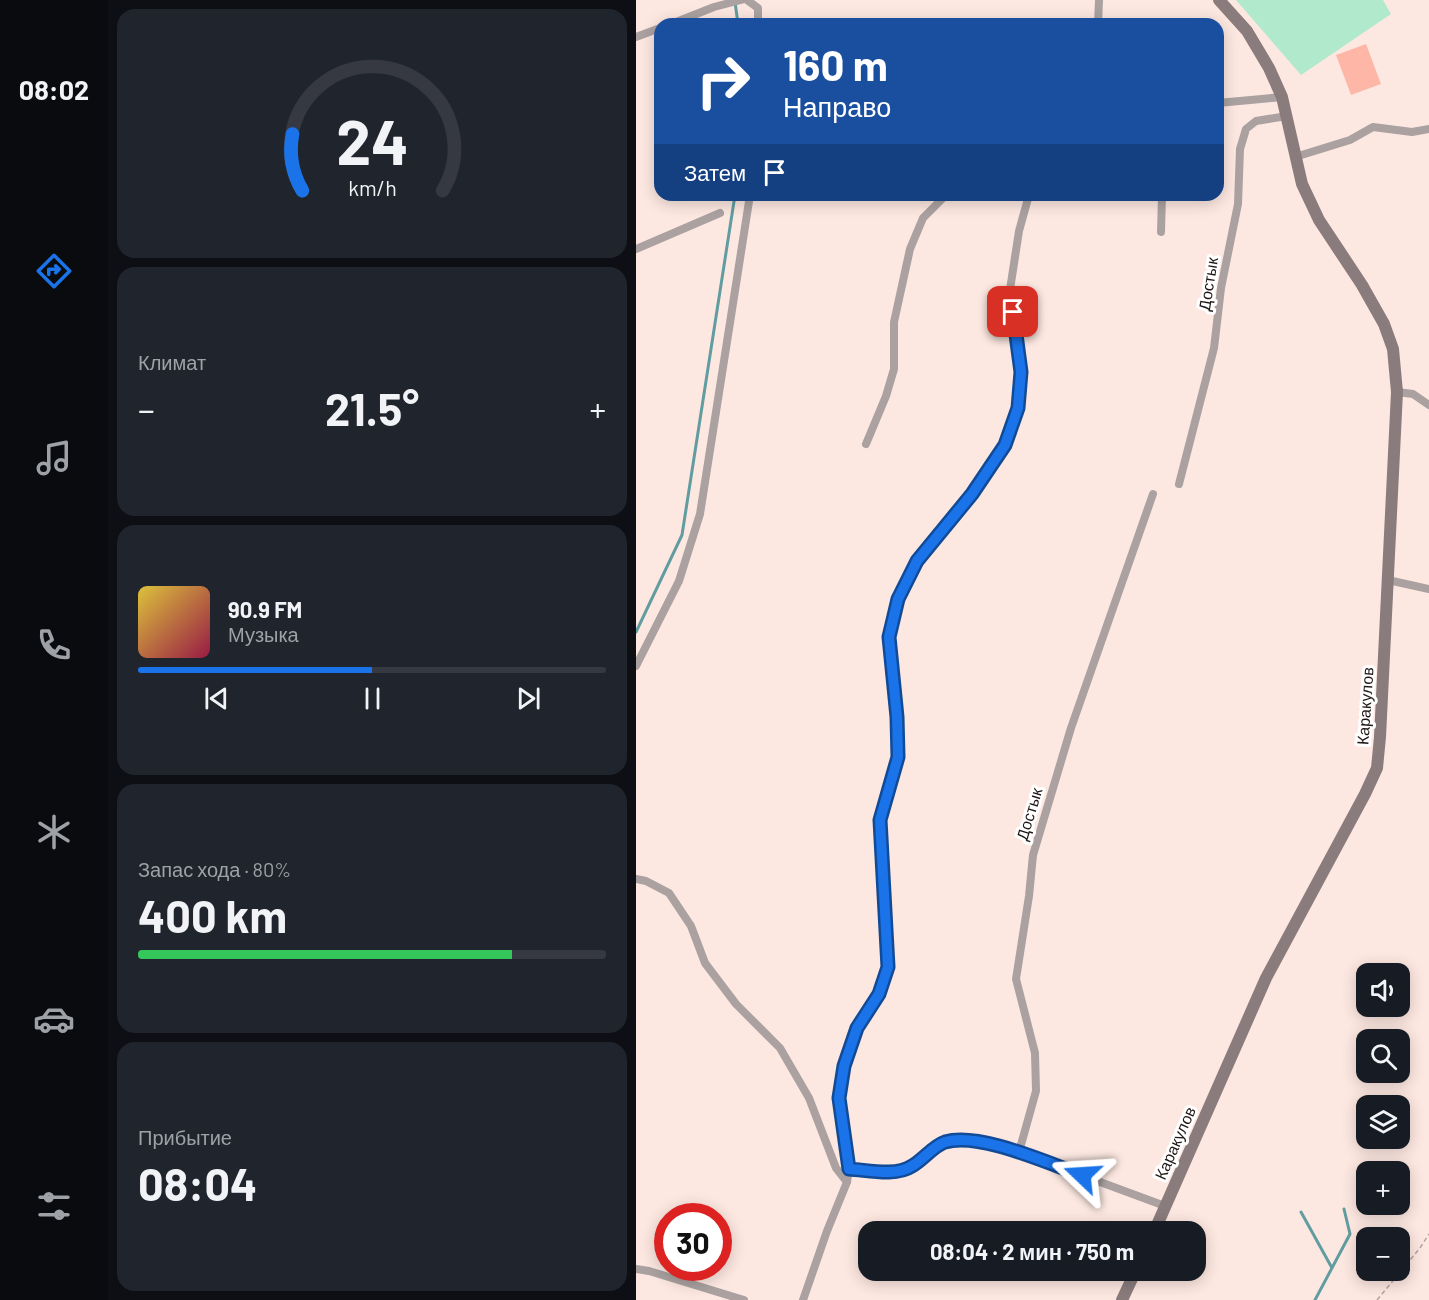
<!DOCTYPE html>
<html lang="ru">
<head>
<meta charset="utf-8">
<style>
	body { margin:0; font-family:Barlow,sans-serif; background:#20242c; color:#f1f3f6; height:100vh; display:flex; flex-direction:column; font-size:22px; white-space:nowrap }
	* { box-sizing:border-box; margin:0 }
	p { font-size:20px; color:#9ea1a6 }
	.icon { flex:none; width:33px; height:33px; fill:none; stroke:currentColor; stroke-width:2; stroke-linecap:round; stroke-linejoin:round }
	.map { position:relative; flex:1; overflow:hidden }
	.details { display:flex; flex-direction:column; gap:9px; padding:9px; background:#0d0f14; width:528px }
	.details>* { flex:none }
	.guide { position:absolute; left:18px; top:18px; width:570px; height:183px; border-radius:18px; box-shadow:0 3px 15px #0003; background:#1a4fa0; color:#fff; overflow:hidden }
	.fabs { position:absolute; left:720px; top:963px; display:grid; gap:12px }
	.fabs a { display:grid; place-items:center; width:54px; height:54px; border-radius:12px; background:#171b24; box-shadow:0 3px 15px #0003; font-size:30px }
	.speed { position:absolute; left:18px; top:1203px; display:flex; gap:12px; font-size:30px; font-weight:700; text-align:center }
	.speed>* { display:grid; place-content:center; width:78px; height:78px; border-radius:50%; background:#171b24; box-shadow:0 3px 15px #0003; line-height:1 }
	.speed .limit { border:9px solid #d22; background:#fff; color:#111 }
	.pin { position:absolute; display:grid; place-items:center; width:51px; height:51px; color:#fff; margin:-26px; border-radius:12px; box-shadow:0 3px 9px #0006 }
	.me { position:absolute; width:66px; margin:-33px; rotate:290deg; stroke-linejoin:round; filter:drop-shadow(0 0 4px #0008) }
	.turn { display:flex; align-items:center; gap:21px; height:126px; padding:0 30px; font-size:27px }
	.turn .icon { width:78px; height:78px; stroke-width:2.5 }
	.turn b { display:block; font-size:42px; line-height:51px }
	.then { display:flex; align-items:center; height:57px; padding:0 30px; background:#0003; gap:12px; font-size:22px }
	.big { font-size:45px; font-weight:700; line-height:1.1 }
	.details .widget { flex:1; display:flex; flex-direction:column; justify-content:center; gap:9px; min-width:0; padding:0 21px; border-radius:18px; background:#20242c }
	.details .dial { align-items:center; gap:0 }
	.dial svg { height:156px; overflow:visible; fill:none; stroke:#363941; stroke-width:7; stroke-linecap:round; text-anchor:middle }
	.dial text { fill:#f1f3f6; stroke:none }
	.song { display:flex; align-items:center; gap:18px }
	.cover { width:72px; height:72px; border-radius:9px; background:linear-gradient(135deg,hsl(50 70% 55%),hsl(340 70% 35%)) }
	.played { height:6px; border-radius:3px; background:linear-gradient(90deg,#1a73e8 50%,#363941 50%) }
	.keys { display:flex; justify-content:space-around; direction:ltr }
	.heat { display:flex; justify-content:space-between; align-items:center; font-size:33px; direction:ltr }
	.charge { height:9px; border-radius:4px; background:linear-gradient(90deg,#34c759 80%,#363941 0) }
	.trip { position:absolute; left:222px; top:1221px; width:348px; height:60px; border-radius:18px; background:#171b24; box-shadow:0 3px 15px #0003; font-weight:700; line-height:60px; text-align:center }
	main { display:flex; flex:1; min-height:0 }
	.tabs { display:flex; flex-direction:column; width:108px; justify-content:space-around; align-items:center; background:#090b0e; color:#9ea1a6 }
	.tabs .icon { width:42px; height:42px }
	.tabs .selected { color:#1a73e8 }
	.tabs b { font-size:27px; color:#f1f3f6 }
	.map>svg:first-child { display:block }
</style>
</head>
<body>
<main>
<nav class="tabs">
<b>08:02</b>
<svg class="icon selected" aria-label="directions" viewBox="0 0 24 24"><path d="M12 3l9 9-9 9-9-9zM9 14v-3h6M13 9l2 2-2 2"/></svg>
<svg class="icon" aria-label="music" viewBox="0 0 24 24"><path d="M9 18V5l10-2v13"/><circle cx="6" cy="18" r="3"/><circle cx="16" cy="16" r="3"/></svg>
<svg class="icon" aria-label="phone" viewBox="0 0 24 24"><path d="M5 4h4l2 5-3 2q2 4 5 5l2-3 5 2v4C11 20 4 13 5 4z"/></svg>
<svg class="icon" aria-label="climate" viewBox="0 0 24 24"><path d="M12 3v18M4 7l16 10M4 17L20 7"/></svg>
<svg class="icon" aria-label="car" viewBox="0 0 24 24"><path d="M5 17H2v-5l4-1 3-4h7l3 4 3 1v5h-3M9 17h6M6 11h13"/><circle cx="7" cy="17" r="2"/><circle cx="17" cy="17" r="2"/></svg>
<svg class="icon" aria-label="filters" viewBox="0 0 24 24"><path d="M4 7h16M4 17h16"/><circle cx="9" cy="7" r="2"/><circle cx="15" cy="17" r="2"/></svg>
</nav>
<section class="details">
<div class="widget dial"><svg viewBox="0 0 100 80">
<path d="M14 69A42 42 0 1 1 86 69"/>
<path d="M14 69A42 42 0 0 1 9 40" stroke="#1a73e8"/>
<text x="50" y="56" font-size="32" font-weight="700">24</text>
<text x="50" y="72" font-size="11">km/h</text>
</svg></div>
<div class="widget"><p>Климат</p>
<div class="heat"><a>−</a><b class="big">21.5°</b><a>+</a></div>
</div>
<div class="widget">
<div class="song"><i class="cover"></i><div><b>90.9 FM</b><p>Музыка</p></div></div>
<div class="played"></div>
<div class="keys"><svg class="icon" aria-label="previous" viewBox="0 0 24 24"><path d="M18 5L8 12l10 7zM5 5v14"/></svg><svg class="icon" aria-label="pause" viewBox="0 0 24 24"><path d="M8 5v14M16 5v14"/></svg><svg class="icon" aria-label="next" viewBox="0 0 24 24"><path d="M6 5l10 7-10 7zM19 5v14"/></svg></div>
</div>
<div class="widget"><p>Запас хода · 80%</p><b class="big">400 km</b><div class="charge"></div></div>
<div class="widget"><p>Прибытие</p><b class="big">08:04</b></div>
</section>
<div class="map">
<svg width="793" height="1300" viewBox="0 0 793 1300">
	<rect width="100%" height="100%" fill="#fde8e1"/>
	<path fill="#b0e9cc" d="M600,0H747L755,14L665,75Z"/>
	<g fill="none" stroke-linecap="round" stroke-linejoin="round">
		<path stroke="#619da0" stroke-width="3" d="M99,2L102,24
			M0,632L46,535L99,195
			M665,1212L696,1268
			M679,1300L714,1234L708,1209"/>
	</g>
	<path fill="#feb7a6" d="M730,44L745,84L715,95L700,55Z"/>
	<g fill="none" stroke-linecap="round" stroke-linejoin="round">
		<path stroke="#b4a49f" stroke-width="1.5" stroke-dasharray="4.5 3" stroke-linecap="butt" d="M741,1300L784,1248L793,1234"/>
		<path stroke="#aba1a1" stroke-width="8" d="M111,0L122,8V24
			M35,24L78,7L105,0
			M462,24L463,0
			M0,37L24,28
			M582,103L646,97
			M659,157L714,140L737,127L776,132L793,129
			M525,232L526,195
			M0,249L84,213
			M761,392L777,394L793,405
			M230,444L250,396L258,369V322L274,249L287,218L310,195
			M543,484L578,348L585,288L602,204L604,149L610,129L620,121L651,116
			M752,580L793,589
			M0,666L43,581L64,514L114,195
			M0,879L10,881L33,893L55,926L69,963L100,1004L144,1048L173,1098L200,1168L211,1182
			M383,1152L400,1091L399,1053L380,979L393,896L397,855L435,728L517,494
			M213,1169L259,1172L275,1167L308,1142L331,1139L383,1152L529,1206
			M0,1269L13,1271L108,1300
			M167,1300L191,1231L211,1182L213,1169L203,1098L208,1066L221,1028L243,994L252,967L244,820L251,789L262,757L261,717L253,637L262,599L281,561L336,494L369,445L382,408L385,372L380,328L373,296L383,231L393,195"/>
		<path stroke="#8a7c7c" stroke-width="12" d="M518,1232L630,978L729,794L741,768L744,737L761,392L757,349L748,324L726,285L683,220L666,184L646,97L633,68L611,31L583,0
			M486,1300L500,1270"/>
	</g>
	<g fill="none" stroke-linecap="round" stroke-linejoin="round">
		<defs>
			<path id="route" d="M377,312L385,372L382,408L369,445L336,494L281,561L262,599L253,637L261,717L262,757L244,820L252,967L243,994L221,1028L208,1066L203,1098L213,1169C232,1170 259,1177 276,1166C287,1160 297,1146 309,1142C344,1132 411,1163 446,1175"/>
		</defs>
		<use href="#route" stroke="#114b97" stroke-width="15"/>
		<use href="#route" stroke="#1a73e8" stroke-width="10"/>
	</g>
	<g text-anchor="middle" stroke-width="6" stroke-linejoin="round" paint-order="stroke">
		<g font-size="16" fill="#1e1715" stroke="#fff">
			<text transform="translate(572 284) rotate(-81)" y="6">Достык</text>
			<text transform="translate(729 706) rotate(-86)" y="6">Каракулов</text>
			<text transform="translate(393 814) rotate(-73)" y="6">Достык</text>
			<text transform="translate(539 1143) rotate(-66)" y="6">Каракулов</text>
		</g>
	</g>
</svg>
<div class="fabs">
<a><svg class="icon" aria-label="sound" viewBox="0 0 24 24"><path d="M4 9h4l5-4v14l-5-4H4zM17 9q2 3 0 6"/></svg></a>
<a><svg class="icon" aria-label="search" viewBox="0 0 24 24"><circle cx="10" cy="10" r="6"/><path d="M15 15l6 6"/></svg></a>
<a><svg class="icon" aria-label="layers" viewBox="0 0 24 24"><path d="M12 4l9 5-9 5-9-5zM3 14l9 5 9-5"/></svg></a>
<a>+</a>
<a>−</a>
</div>
<div class="speed"><div class="limit">30</div></div>
<div class="pin" style="left:377px;top:312px;background:#d93025"><svg class="icon" aria-label="arrive" viewBox="0 0 24 24"><path d="M6 21V4h12l-3 4 3 4H6"/></svg></div>
<svg class="me" style="left:446px;top:1175px" viewBox="-20 -20 40 40"><path d="M0-17L14 15 0 8-14 15z" fill="#1a73e8" stroke="#fff" stroke-width="4"/></svg>
<div class="trip">08:04 · 2 мин · 750 m</div>
<div class="guide">
<div class="turn"><svg class="icon" aria-label="right" viewBox="0 0 24 24"><path d="M7 20v-9h11M14 6l5 5-5 5"/></svg><div><b>160 m</b>Направо</div></div>
<div class="then">Затем<svg class="icon" aria-label="arrive" viewBox="0 0 24 24"><path d="M6 21V4h12l-3 4 3 4H6"/></svg></div>
</div>
</div>
</main>
</body>
</html>
